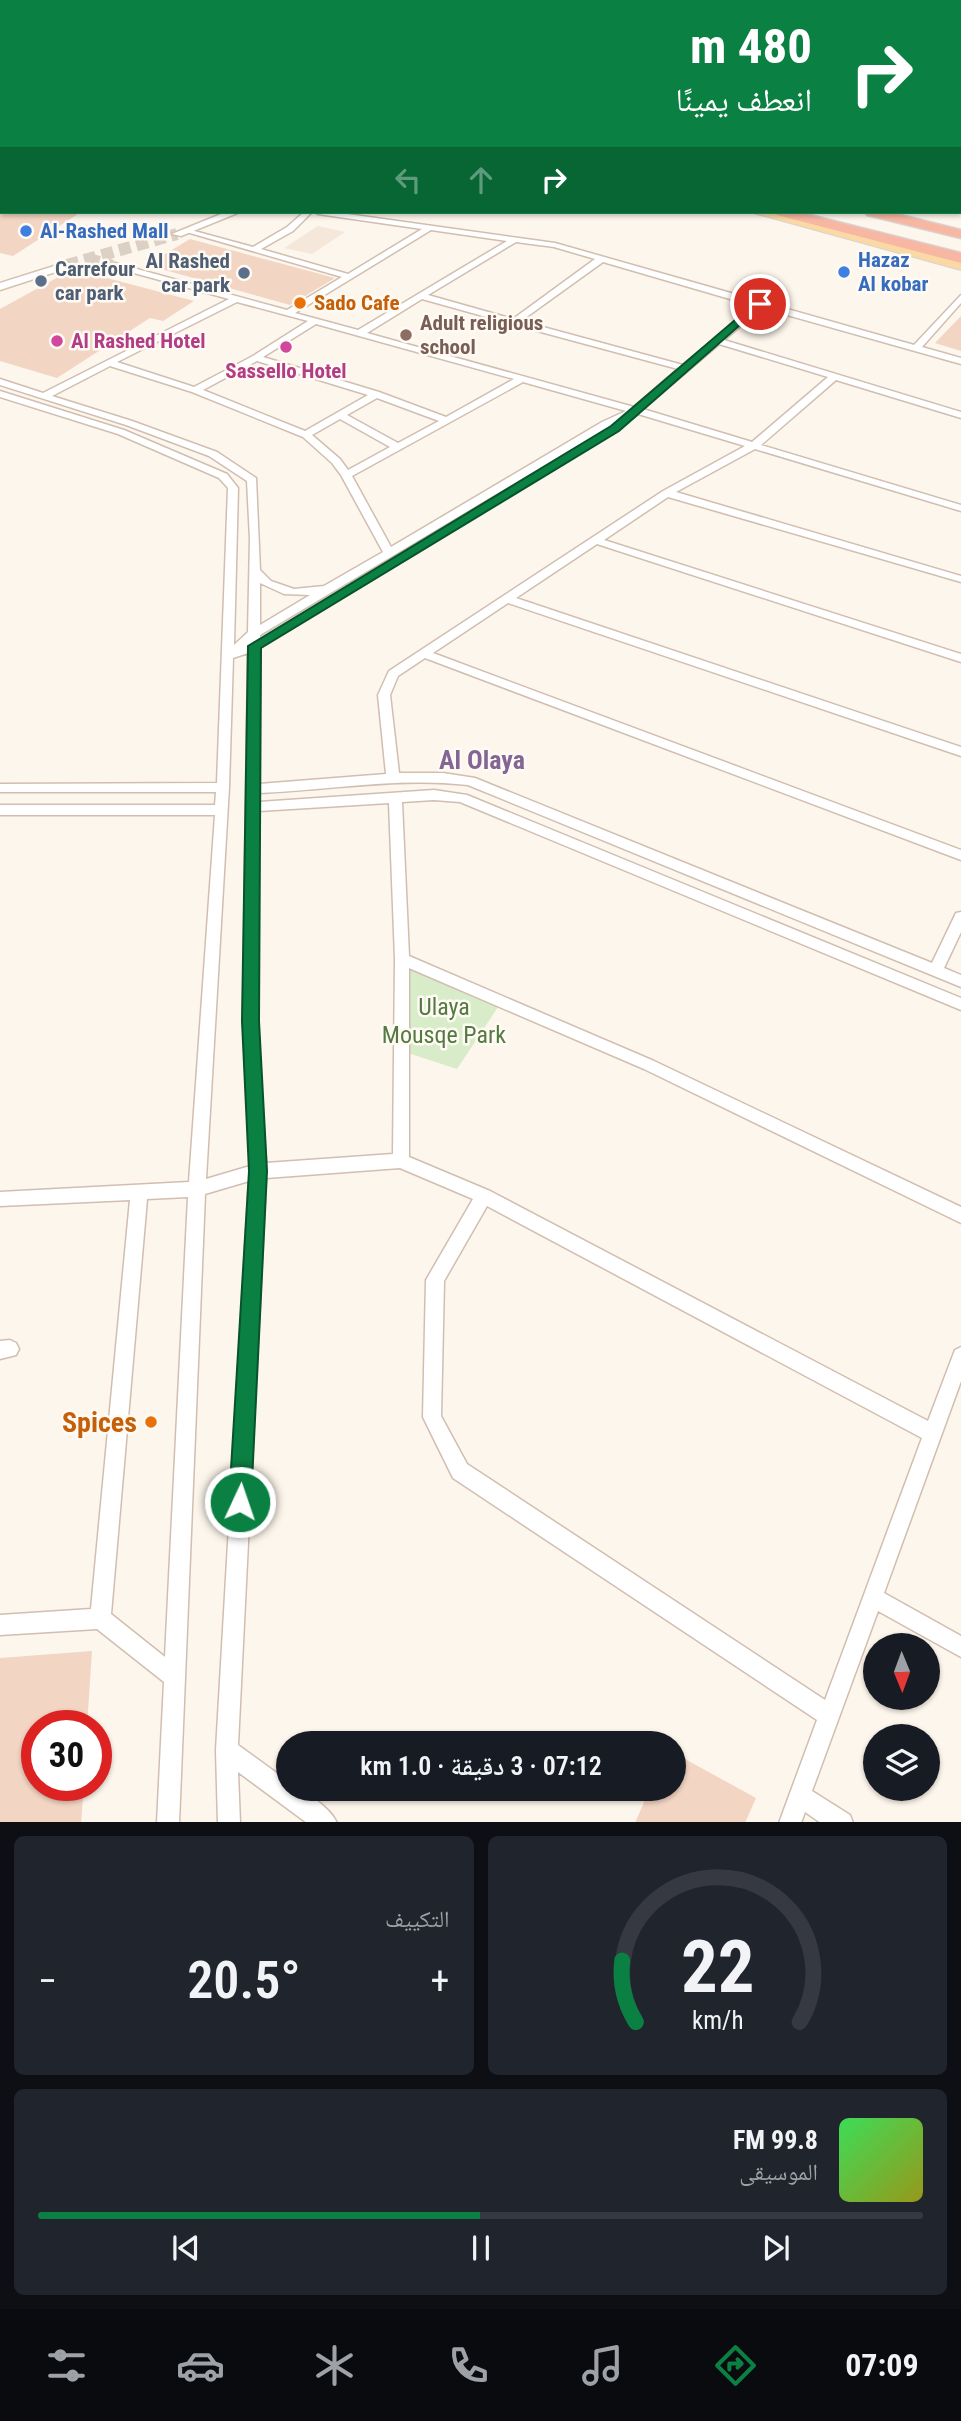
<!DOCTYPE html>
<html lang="ar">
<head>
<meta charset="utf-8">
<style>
	body { margin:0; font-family:"Roboto Condensed","Noto Naskh Arabic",sans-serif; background:#20242c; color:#f1f3f6; direction:rtl; height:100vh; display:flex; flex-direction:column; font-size:26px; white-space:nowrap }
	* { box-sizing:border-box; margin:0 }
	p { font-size:23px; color:#9ea1a6 }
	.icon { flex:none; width:38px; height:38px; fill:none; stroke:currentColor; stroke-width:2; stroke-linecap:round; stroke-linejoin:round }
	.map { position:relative; height:1822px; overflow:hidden; direction:ltr }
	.drawer { display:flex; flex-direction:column; gap:14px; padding:14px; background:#0d0f14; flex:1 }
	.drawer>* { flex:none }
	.banner { position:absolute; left:0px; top:0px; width:962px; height:214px; box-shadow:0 2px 5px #0004; direction:rtl; background:#0b8043; color:#fff; overflow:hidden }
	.needle { width:46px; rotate:179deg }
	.tools { position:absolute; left:863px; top:1633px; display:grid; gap:14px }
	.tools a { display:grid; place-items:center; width:77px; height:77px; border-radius:50%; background:#171b24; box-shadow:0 2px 5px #0004; font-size:35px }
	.speed { position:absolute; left:21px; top:1710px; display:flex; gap:14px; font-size:35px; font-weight:700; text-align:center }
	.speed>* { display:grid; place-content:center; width:91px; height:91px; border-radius:50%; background:#171b24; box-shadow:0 2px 5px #0004; line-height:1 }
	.speed .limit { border:10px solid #d22; background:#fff; color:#111 }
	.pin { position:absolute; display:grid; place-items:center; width:60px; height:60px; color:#fff; margin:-30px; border:4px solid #fff; border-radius:50%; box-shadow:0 2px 7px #0007 }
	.me { position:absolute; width:77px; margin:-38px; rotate:3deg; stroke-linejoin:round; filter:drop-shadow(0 0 5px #0008) }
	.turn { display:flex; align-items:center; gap:24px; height:147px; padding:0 35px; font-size:32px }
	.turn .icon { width:91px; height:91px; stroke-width:2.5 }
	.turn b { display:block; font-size:49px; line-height:60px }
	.lanes { display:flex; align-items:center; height:66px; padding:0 35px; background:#0003; justify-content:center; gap:35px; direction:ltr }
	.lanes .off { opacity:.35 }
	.big { font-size:52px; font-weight:600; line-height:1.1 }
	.drawer .tile { flex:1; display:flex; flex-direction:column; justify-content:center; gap:10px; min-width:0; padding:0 24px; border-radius:10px; background:#20242c }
	.drawer .dial { align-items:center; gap:0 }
	.dial svg { height:182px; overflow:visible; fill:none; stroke:#363941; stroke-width:7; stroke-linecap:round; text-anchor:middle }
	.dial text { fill:#f1f3f6; stroke:none }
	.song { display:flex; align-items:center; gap:21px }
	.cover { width:84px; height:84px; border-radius:10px; background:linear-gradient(135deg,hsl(130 70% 55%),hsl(60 70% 35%)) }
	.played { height:7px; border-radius:4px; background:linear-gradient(90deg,#0b8043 50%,#363941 50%) }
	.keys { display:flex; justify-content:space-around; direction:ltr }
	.heat { display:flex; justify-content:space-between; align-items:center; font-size:38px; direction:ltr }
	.drawer .tiles { flex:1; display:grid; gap:14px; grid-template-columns:1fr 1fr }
	.tile:last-child { grid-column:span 2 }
	.trip { position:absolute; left:276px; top:1731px; width:410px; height:70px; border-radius:35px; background:#171b24; box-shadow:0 2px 5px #0004; font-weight:600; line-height:70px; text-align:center; direction:rtl }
	.tab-bar { display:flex; height:112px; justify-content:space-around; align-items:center; background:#090b0e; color:#9ea1a6 }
	.tab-bar .icon { width:49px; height:49px }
	.tab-bar .on { color:#0b8043 }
	.tab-bar b { font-size:32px; color:#f1f3f6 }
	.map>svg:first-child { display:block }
</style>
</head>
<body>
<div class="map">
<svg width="961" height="1823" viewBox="0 0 961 1823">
	<rect width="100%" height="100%" fill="#fdf6ec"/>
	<path fill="#f5e8da" d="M318,226L345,232L312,254L284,248Z"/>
	<path fill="#d8ecc9" d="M402,959L500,1004L457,1069L408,1053Z"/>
	<path fill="#f3d5c3" d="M0,212H81L13,256L0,253Z
		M190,239L335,278L290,305L147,265Z
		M73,269L194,301L163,321L150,318L57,378L0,361V309Z
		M961,316V351L935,343Z
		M92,1651L87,1726H37V1785H84L81,1823H0V1658Z
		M674,1753L756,1798L745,1823H635L650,1788H674Z"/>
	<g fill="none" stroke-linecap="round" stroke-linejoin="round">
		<path stroke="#dcd0c4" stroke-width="9" stroke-dasharray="9 4.5" stroke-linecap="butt" d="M91,258L115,265"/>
		<path stroke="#dcd0c4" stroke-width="12" stroke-dasharray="12 6" stroke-linecap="butt" d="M67,265L177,234"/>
		<defs>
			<path id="minor" d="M12,0H19L10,2Z
				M2,6V10L0,11V7Z
				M0,20L2,21V25L0,24Z
				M304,212H312L293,231L261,249L348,274L422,229L318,214L314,212H333L555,243L914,345L961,295V303L922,347L961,358V364L762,308L724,340L961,412V418L836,380L761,445L961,505V511L755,449L676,492L961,576V582L668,497L604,540L961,654V662L597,544L516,598L961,747V756L508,603L433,653L961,850V860L425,658L398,676L390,695L399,773H443L475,778L932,963L956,913L961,912V932L944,968L961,975V987L468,785C398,777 329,790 259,793V802L434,790L467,795L961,998V1010L460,802L434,800L402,802L409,956L654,1061L961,1207V1223L644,1069L409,968V1157L490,1191L928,1421L955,1350L961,1347V1381L884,1593L961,1636V1657L878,1611L812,1791L850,1815L853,1823H821L805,1812L801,1823H779L817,1720L453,1478L423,1417L426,1280L473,1199L400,1168L266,1178L238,1745L289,1782V1788C304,1788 331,1809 337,1823H307L238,1772L240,1823H218L216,1750L249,1181L205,1194L179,1823H157L164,1682L97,1629L0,1635V1615L91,1609L130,1200L0,1206V1192L189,1182L215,815H0V805H215L216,792H0V784L217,783L228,488L219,478L118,434L0,397V391L124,430L227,474L238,488L234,645L248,632L250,539L247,481L209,456L126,425L0,385V379L43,393L229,299L112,267V263H115L287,310L342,277L183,231L187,229L253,247L287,227ZM431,230L507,241L358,330L295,313ZM516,242L554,247L595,259L513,319L428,295ZM603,262L754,306L683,365L521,321ZM422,299L508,323L509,325H515L678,369L634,407L367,333ZM237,302L308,321L253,356L194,387L117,362ZM316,324L514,379L446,417L379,392L263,357ZM719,344L828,377L752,442L643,409ZM257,361L368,395L305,431L203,390ZM110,366L192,392L303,437L332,463L341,475L383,552L324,586L294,589L271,581L260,570L256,478L217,452L132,421L52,396ZM523,382L626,411L602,422L391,547L352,476ZM377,398L439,421L398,443L347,415ZM638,414L745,446L663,491L389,671L378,695L386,774L259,784L260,648L618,430ZM340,419L390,447L348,470L340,459L312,435ZM615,423L612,426L260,637V635ZM260,583L284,594L310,595L260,625ZM248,653L243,1021L250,1166L206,1179L229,787L233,658ZM389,803L395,959L393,1154L266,1163L257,1021L259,811ZM188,1197L165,1657L111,1614L147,1199ZM487,1206L922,1438L825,1700L467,1464L441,1416L444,1281Z
				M10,1340L16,1343L19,1349L16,1355L0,1359V1341Z"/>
			<path id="tertiary" d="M2,101V107L0,108V102Z"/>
			<path id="secondary" d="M226,212H240L181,236L172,234Z
				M67,262L73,265L71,267L0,290V283Z"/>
			<path id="primary" d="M0,59H2V66H0Z
				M750,212H770L961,262V270Z"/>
			<path id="motorway" d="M281,0H293L294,2H283Z
				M321,0H334L335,2H323Z
				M0,80H2V88H0Z
				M775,212H798L961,253V263L777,215Z
				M865,212H889L961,230V238L867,215Z"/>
		</defs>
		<use href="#minor" stroke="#d1beb0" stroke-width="3"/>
		<use href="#tertiary" stroke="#d1beb0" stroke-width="2"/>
		<use href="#secondary" stroke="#d6c0b0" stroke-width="3"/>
		<use href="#primary" stroke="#dad1cd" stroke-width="2"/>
		<use href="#motorway" stroke="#dad1cd" stroke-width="3"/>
		<use href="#minor" fill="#fff" fill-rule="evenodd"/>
		<use href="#tertiary" fill="#fff" fill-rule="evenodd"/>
		<use href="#secondary" fill="#fff" fill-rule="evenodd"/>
		<use href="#primary" fill="#fbd9a5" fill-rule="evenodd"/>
		<use href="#motorway" fill="#f7b7a3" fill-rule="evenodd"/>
	</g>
	<path fill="#0b8043" stroke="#07532c" stroke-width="2" d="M756,302L764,304L619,431L261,648L259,1021L267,1171L251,1502L248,1510L240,1513L232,1510L229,1502L249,1171L242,1021L248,646L611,426Z"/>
	<g fill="#3f7fe0" stroke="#fffaf3" stroke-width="2.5">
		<circle cx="26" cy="231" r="7"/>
		<circle cx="844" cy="272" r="7"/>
	</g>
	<g fill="#5c6f8a" stroke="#fffaf3" stroke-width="2.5">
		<circle cx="244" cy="273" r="7"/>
		<circle cx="41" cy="281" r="7"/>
	</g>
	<g fill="#e8710a" stroke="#fffaf3" stroke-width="2.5">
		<circle cx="300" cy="303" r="7"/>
		<circle cx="151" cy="1422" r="7"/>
	</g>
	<circle fill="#8d6e63" stroke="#fffaf3" stroke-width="2.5" cx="406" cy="335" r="7"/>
	<g fill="#d1479c" stroke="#fffaf3" stroke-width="2.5">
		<circle cx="57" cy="341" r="7"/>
		<circle cx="286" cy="347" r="7"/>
	</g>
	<g text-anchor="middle" stroke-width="5" stroke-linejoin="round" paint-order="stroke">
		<g font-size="21" font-weight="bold" fill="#366cbe" stroke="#fffaf3" text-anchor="start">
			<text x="40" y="238">Al-Rashed Mall</text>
			<text x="858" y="267">Hazaz<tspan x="858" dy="24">Al kobar</tspan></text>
		</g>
		<g font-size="21" font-weight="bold" fill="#4e5e75" stroke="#fffaf3" text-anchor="end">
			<text x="230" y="268">Al Rashed<tspan x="230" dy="24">car park</tspan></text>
			<text x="55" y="276" text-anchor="start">Carrefour<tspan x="55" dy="24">car park</tspan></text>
		</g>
		<g font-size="21" font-weight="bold" fill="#c56008" stroke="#fffaf3" text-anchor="start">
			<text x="314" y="310">Sado Cafe</text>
		</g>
		<g font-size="21" font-weight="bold" fill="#785e54" stroke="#fffaf3" text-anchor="start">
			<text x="420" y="330">Adult religious<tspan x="420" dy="24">school</tspan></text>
		</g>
		<g font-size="21" font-weight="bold" fill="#b23c85" stroke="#fffaf3" text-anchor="start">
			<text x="71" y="348">Al Rashed Hotel</text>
			<text x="286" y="378" text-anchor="middle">Sassello Hotel</text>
		</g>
		<g font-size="24" fill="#537a41" stroke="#fffaf3">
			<text x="444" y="1015">Ulaya<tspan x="444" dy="28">Mousqe Park</tspan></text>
		</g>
		<g font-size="26" font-weight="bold" fill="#846695" stroke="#fffaf3">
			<text x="482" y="769">Al Olaya</text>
		</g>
		<g font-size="28" font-weight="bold" fill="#c56008" stroke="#fffaf3" text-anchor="end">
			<text x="137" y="1432">Spices</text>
		</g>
	</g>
</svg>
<div class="tools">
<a><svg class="needle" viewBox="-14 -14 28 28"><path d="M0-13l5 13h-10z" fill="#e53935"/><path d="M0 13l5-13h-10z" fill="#9ea1a6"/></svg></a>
<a><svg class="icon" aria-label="layers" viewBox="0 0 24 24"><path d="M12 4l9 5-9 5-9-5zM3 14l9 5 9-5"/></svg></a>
</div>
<div class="speed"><div class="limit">30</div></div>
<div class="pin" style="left:760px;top:304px;background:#d93025"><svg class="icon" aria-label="arrive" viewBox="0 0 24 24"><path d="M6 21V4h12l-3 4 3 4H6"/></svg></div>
<svg class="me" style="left:240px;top:1502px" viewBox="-20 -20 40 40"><circle r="17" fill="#0b8043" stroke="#fff" stroke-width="3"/><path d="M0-11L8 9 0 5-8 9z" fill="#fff"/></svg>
<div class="trip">07:12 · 3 دقيقة · 1.0 km</div>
<div class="banner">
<div class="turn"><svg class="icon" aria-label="right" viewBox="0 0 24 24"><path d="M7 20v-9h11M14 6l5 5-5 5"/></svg><div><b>480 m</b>انعطف يمينًا</div></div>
<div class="lanes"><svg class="icon off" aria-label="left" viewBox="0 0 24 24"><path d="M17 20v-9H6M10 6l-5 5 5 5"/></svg><svg class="icon off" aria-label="ahead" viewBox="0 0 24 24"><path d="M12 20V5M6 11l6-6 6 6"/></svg><svg class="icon" aria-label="right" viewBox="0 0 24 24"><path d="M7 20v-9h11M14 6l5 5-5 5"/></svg></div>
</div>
</div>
<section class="drawer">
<div class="tiles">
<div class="tile dial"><svg viewBox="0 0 100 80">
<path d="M14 69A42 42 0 1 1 86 69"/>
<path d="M14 69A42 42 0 0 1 8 42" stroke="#0b8043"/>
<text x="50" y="56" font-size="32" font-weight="700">22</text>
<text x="50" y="72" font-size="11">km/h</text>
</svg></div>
<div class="tile"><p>التكييف</p>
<div class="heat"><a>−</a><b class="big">20.5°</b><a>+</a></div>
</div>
<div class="tile">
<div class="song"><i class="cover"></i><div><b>99.8 FM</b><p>الموسيقى</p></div></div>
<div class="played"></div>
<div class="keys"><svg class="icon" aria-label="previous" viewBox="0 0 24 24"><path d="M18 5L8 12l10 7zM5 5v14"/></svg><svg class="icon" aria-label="pause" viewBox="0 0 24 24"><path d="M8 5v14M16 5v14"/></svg><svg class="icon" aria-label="next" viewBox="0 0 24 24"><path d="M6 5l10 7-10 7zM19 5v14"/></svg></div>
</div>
</div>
</section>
<nav class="tab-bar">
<b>07:09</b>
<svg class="icon on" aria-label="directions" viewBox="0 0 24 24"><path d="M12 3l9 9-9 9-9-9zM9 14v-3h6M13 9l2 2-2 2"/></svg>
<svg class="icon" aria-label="music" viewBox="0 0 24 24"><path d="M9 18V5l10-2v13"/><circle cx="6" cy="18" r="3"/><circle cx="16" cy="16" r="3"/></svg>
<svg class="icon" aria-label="phone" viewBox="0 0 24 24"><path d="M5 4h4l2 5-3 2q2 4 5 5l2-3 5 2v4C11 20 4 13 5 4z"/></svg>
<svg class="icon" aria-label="climate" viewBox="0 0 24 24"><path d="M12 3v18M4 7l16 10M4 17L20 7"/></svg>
<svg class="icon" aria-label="car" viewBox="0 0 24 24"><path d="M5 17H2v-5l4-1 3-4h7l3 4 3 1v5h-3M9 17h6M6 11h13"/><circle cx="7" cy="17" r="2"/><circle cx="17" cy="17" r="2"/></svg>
<svg class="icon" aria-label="filters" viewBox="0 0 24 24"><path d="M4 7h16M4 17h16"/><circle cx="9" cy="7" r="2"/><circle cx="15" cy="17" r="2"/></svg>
</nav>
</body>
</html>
